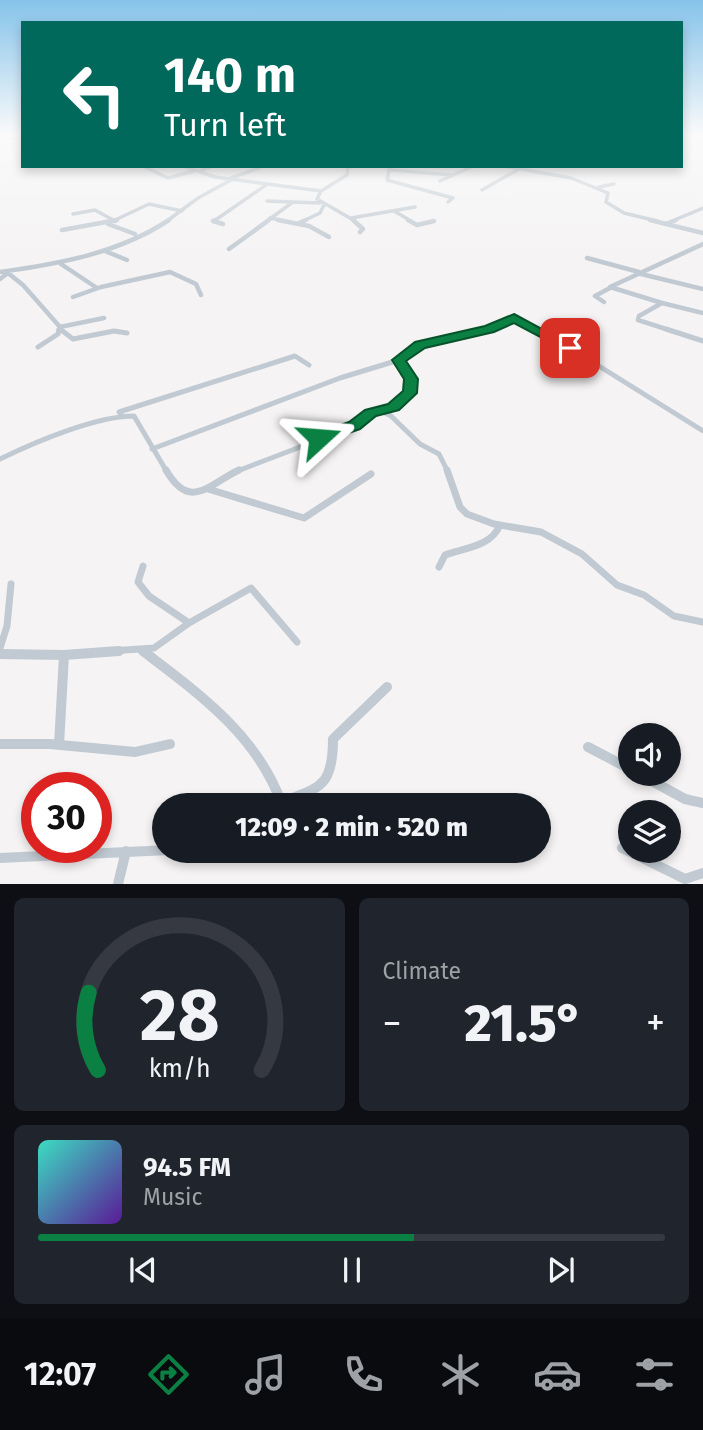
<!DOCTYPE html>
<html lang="en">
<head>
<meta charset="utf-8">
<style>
	body { margin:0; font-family:"Fira Sans",sans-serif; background:#20242c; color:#f1f3f6; height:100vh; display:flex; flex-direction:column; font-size:26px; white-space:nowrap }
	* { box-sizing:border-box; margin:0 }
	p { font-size:23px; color:#9ea1a6 }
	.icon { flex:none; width:38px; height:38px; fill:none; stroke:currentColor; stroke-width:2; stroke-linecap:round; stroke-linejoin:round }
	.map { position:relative; height:884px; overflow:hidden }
	.drawer { display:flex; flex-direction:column; gap:14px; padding:14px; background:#0d0f14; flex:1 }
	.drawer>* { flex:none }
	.banner { position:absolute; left:21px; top:21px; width:662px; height:147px; border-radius:0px; box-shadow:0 4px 10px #0003; background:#00695c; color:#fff; overflow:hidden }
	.tools { position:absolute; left:618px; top:723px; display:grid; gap:14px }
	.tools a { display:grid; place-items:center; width:63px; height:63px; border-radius:50%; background:#171b24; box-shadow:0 4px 10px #0003; font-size:35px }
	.speed { position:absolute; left:21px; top:772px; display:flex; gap:14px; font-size:35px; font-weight:700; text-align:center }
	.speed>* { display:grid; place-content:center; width:91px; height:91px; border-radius:50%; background:#171b24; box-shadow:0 4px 10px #0003; line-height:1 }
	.speed .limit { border:10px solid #d22; background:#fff; color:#111 }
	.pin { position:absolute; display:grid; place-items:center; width:60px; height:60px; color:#fff; margin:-30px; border-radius:14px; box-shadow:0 4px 10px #0006 }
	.me { position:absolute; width:77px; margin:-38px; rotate:71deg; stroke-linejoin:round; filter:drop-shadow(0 0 5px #0008) }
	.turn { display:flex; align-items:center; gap:24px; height:147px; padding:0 28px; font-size:32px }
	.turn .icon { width:91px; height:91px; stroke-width:2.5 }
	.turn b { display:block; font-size:49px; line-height:60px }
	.big { font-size:52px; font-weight:800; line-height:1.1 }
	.drawer .card { flex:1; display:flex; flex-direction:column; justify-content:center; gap:10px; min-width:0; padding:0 24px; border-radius:10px; background:#20242c }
	.drawer .dial { align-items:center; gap:0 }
	.dial svg { height:182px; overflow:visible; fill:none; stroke:#363941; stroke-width:7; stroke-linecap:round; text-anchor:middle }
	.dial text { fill:#f1f3f6; stroke:none }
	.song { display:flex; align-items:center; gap:21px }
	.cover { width:84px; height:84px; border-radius:10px; background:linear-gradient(135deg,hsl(170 70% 55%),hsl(270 70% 35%)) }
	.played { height:7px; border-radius:4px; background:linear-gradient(90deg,#0b8043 60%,#363941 60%) }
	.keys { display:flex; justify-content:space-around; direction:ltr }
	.heat { display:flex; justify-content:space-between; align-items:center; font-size:38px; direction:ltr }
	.drawer .tiles { flex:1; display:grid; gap:14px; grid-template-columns:1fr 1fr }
	.card:last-child { grid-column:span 2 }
	.trip { position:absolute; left:152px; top:793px; width:399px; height:70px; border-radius:35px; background:#171b24; box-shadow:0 4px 10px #0003; font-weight:800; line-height:70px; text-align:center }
	.menu { display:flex; height:112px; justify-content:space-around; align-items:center; background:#090b0e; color:#9ea1a6 }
	.menu .icon { width:49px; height:49px }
	.menu .on { color:#0b8043 }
	.menu b { font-size:32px; color:#f1f3f6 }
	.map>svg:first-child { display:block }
</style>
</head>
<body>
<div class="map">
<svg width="703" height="884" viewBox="0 0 703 884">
	<rect width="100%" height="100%" fill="#f5f3f3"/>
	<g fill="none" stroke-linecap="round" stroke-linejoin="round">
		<path stroke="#c1cad2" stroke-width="3.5" d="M4,139L23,137
			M143,166L168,178L194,171
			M183,166L215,177L321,191
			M348,166L347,175L321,191L317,199L355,221
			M390,166L387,180L453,198L448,202
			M504,166L571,178L608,193L606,202L624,213L657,221
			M390,170L452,175
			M199,171L213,166
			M231,178L259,168
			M440,181L473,166
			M599,187L614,184
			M482,190L519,169
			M267,201L320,203
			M394,211L411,221
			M73,214L95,210L115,221
			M270,218L286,221
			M351,218L415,207
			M113,221L149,204L182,211
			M167,221L198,198L231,180
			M214,221L266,185
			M267,221L293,202
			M303,221L320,213L324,205
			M672,221L703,208"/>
		<path stroke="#c1cad2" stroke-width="4.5" d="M112,220L115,221
			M215,220L213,221L223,224
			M278,220L309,226L329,237
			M353,220L363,229L360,232
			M408,220L417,225L434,221
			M650,220L703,233
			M299,223L306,220
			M108,224L135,234
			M666,224L676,220
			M62,230L117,220
			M229,249L269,220
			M105,251L127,260
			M587,258L639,272
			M61,264L97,288
			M0,272C59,264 119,253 169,220
			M637,273L703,289
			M0,279L8,273L23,285L60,327L59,331
			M73,297L101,287L170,272L196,284L201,295
			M604,302L595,296L610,288
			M662,303L703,313
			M60,327L104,318
			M60,329L62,331
			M481,331L512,318L537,331
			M672,331L638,320L639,316L662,303L610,287L703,244"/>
		<path stroke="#c1cad2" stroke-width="5" d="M60,329L73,339L114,331L127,333
			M533,329L570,348L703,431
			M666,329L703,341
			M38,347L58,334L59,329
			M381,411L391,416L420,444L439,454L448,472
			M121,414L119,412L295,356L309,365
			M152,449L340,378L399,360
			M0,459C35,442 96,416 134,416L167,472
			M235,472C273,457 310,444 347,428C356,424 362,418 370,413C384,407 405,406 411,389C415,379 404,368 399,360L420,345L489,329"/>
		<path stroke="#c1cad2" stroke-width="7" d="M166,470C190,512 209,484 239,470
			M447,470L460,507L467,514L494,524L541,532L582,554L617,585L644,595L674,616L703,622
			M208,489L304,518L371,474
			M143,566L138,582L149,596L189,623
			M439,567L445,555C464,548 491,547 500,525
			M0,648L7,626L11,584
			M142,650L145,652
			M97,652L154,648L189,623L251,588L297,642"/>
		<path stroke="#c1cad2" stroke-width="10" d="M143,651C198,693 256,734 281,802
			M0,654L64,655L119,651
			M0,744H50L135,752L170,744
			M59,745L64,655
			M588,747L630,769
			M639,774L685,799L703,803
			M275,805C316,787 333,792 333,739L387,687
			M622,848L685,879L703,873
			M0,858L169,850
			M118,884L126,851"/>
	</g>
	<linearGradient id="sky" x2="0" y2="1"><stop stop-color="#85c3ea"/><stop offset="0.52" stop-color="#fafafa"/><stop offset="1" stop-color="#fafafa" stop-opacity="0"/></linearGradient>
	<rect width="703" height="259" fill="url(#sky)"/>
	<path fill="#0b8043" stroke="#07532c" stroke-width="2" d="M514,314L577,348L575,350H565L514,323L494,332L425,348L406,361L418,379L417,393L399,410L376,416L360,429L325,441L319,443L311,438L314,434L349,422L365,410L388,404L403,391L404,379L392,360L415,342L485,326Z"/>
</svg>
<div class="tools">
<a><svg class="icon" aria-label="sound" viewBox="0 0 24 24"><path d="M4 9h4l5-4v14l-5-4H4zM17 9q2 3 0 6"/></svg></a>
<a><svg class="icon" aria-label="layers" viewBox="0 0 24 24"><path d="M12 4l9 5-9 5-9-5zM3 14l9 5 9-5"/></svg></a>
</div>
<div class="speed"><div class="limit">30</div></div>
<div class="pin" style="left:570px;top:348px;background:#d93025"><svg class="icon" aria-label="arrive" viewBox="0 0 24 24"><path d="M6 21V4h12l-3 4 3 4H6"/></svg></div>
<svg class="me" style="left:319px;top:438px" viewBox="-20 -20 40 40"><path d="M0-17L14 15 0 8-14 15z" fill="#0b8043" stroke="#fff" stroke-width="4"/></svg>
<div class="trip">12:09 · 2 min · 520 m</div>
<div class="banner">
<div class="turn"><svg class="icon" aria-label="left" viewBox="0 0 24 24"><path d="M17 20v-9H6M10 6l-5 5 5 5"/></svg><div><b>140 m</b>Turn left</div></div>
</div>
</div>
<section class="drawer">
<div class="tiles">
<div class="card dial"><svg viewBox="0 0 100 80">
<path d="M14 69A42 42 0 1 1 86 69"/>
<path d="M14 69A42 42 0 0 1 10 35" stroke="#0b8043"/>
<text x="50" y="56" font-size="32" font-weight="700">28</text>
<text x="50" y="72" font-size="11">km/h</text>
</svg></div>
<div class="card"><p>Climate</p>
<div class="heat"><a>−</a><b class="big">21.5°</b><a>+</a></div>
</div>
<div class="card">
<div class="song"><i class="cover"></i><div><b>94.5 FM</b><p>Music</p></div></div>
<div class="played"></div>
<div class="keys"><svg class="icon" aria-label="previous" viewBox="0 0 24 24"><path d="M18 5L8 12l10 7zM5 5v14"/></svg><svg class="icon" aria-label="pause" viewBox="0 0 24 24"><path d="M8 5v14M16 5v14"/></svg><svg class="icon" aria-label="next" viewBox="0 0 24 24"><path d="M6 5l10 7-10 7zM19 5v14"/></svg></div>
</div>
</div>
</section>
<nav class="menu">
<b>12:07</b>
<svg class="icon on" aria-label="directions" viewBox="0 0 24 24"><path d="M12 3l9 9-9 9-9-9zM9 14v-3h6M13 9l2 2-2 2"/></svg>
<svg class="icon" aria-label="music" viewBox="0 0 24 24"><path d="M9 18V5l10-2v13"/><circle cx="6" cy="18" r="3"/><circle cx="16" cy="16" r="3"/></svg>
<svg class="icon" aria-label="phone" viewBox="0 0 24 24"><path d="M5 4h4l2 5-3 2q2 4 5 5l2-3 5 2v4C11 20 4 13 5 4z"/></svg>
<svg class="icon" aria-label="climate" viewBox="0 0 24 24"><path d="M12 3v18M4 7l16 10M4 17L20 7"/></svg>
<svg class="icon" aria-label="car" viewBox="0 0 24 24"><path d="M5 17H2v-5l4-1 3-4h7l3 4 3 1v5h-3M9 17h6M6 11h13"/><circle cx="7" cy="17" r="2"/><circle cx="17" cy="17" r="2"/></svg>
<svg class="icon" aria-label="filters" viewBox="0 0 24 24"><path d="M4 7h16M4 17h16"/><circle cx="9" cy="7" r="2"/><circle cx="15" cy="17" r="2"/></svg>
</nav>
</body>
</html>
